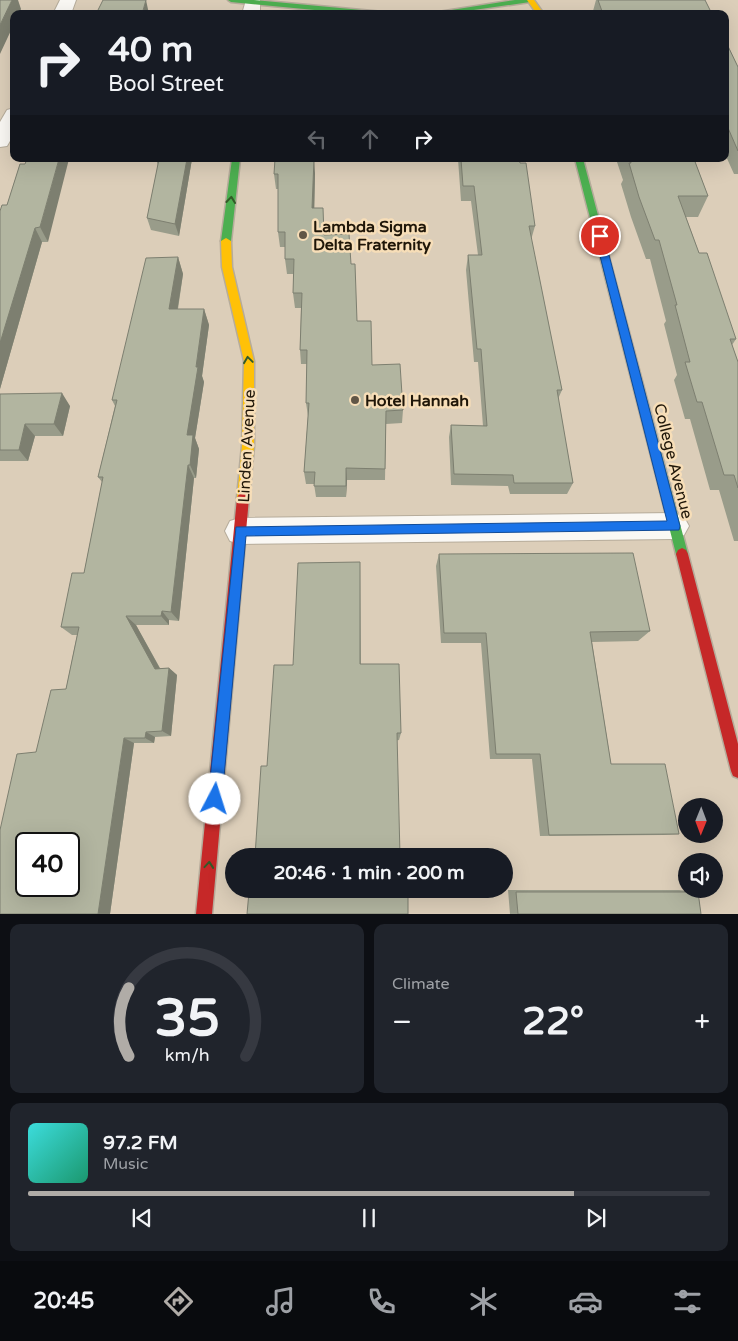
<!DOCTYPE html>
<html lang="en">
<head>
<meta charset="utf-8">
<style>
	body { margin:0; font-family:"Varela Round",sans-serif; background:#20242c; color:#f1f3f6; height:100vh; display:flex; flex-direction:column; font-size:19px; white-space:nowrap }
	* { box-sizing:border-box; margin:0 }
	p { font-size:16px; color:#9ea1a6 }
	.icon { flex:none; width:28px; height:28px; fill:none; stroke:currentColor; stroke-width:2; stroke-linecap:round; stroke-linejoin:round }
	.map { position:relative; height:914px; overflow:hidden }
	.side { display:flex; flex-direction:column; gap:10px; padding:10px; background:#0d0f14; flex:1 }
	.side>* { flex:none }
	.guide { position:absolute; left:10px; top:10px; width:719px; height:152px; border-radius:10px; box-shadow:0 5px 20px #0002; background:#171b24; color:#f1f3f6; overflow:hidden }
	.needle { width:32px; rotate:181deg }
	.controls { position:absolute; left:678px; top:798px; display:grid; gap:10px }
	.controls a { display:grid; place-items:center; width:45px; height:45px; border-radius:50%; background:#171b24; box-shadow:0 5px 20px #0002; font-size:25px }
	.speed { position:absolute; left:15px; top:832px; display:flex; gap:10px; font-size:25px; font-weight:700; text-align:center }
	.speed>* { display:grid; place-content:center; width:65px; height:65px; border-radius:50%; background:#171b24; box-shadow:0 5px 20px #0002; line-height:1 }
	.speed .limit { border:2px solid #111; border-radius:8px; background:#fff; color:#111 }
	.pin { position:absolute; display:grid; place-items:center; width:42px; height:42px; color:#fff; margin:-21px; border:2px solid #fff; border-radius:50%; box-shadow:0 1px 5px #0007 }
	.me { position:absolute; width:55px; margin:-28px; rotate:5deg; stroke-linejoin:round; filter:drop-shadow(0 0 4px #0008) }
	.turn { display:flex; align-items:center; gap:18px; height:105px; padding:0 15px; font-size:22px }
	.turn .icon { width:65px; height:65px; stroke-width:2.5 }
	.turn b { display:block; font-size:35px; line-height:42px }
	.lanes { display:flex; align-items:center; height:48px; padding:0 15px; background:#0003; justify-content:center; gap:25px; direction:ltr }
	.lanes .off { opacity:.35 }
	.big { font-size:38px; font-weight:800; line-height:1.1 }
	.side .tile { flex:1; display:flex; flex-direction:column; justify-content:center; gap:8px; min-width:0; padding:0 18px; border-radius:10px; background:#20242c }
	.side .dial { align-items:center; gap:0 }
	.dial svg { height:130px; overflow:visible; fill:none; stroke:#363941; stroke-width:7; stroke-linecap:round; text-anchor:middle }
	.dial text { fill:#f1f3f6; stroke:none }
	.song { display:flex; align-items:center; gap:15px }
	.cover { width:60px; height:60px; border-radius:8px; background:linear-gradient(135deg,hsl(180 70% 55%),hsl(160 70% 35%)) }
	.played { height:5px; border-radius:2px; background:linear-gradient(90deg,#b0aca7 80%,#363941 80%) }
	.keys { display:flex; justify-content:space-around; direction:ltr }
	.heat { display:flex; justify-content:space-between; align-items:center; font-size:28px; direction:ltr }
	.side .tiles { flex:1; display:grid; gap:10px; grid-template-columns:1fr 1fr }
	.tile:last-child { grid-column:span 2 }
	.trip { position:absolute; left:225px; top:848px; width:288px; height:50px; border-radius:25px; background:#171b24; box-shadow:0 5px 20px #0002; font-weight:800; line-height:50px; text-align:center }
	.menu { display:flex; height:80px; justify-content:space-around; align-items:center; background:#090b0e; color:#9ea1a6 }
	.menu .icon { width:35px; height:35px }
	.menu .current { color:#b0aca7 }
	.menu b { font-size:22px; color:#f1f3f6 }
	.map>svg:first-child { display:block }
</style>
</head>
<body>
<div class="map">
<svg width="738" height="914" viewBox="0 0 738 914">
	<rect width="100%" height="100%" fill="#dcceb9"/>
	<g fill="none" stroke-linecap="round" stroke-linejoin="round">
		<defs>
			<path id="street" d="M60,0H76L71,14H53Z
				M246,0H260V14H242Z
				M14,108V134L7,146L0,147V122L7,110Z
				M674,513L684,517L689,526L684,535L674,539L240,544L230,541L225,531L230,521L240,518Z"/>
			<path id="fast" d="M228,0H254L383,12L386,14H357L231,2Z
				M515,0H533L530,2L446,14H426Z
				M232,159H240L231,241L226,244L221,241Z
				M575,159H583L688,554L686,558L682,560L678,558L676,554Z"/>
			<path id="slow" d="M527,0H534L544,14H537Z
				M226,238L231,241L232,267L254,361V446L249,498L247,502L243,503L239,502L237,498L242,446L244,361L222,267L221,241Z"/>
			<path id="jam" d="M243,493L247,494L249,498L212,914H196L237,498L239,494Z
				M682,548L686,550L688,554L738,744V778L733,776L731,771L676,554L678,550Z"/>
		</defs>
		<use href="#street" stroke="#b6ac9b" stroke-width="2"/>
		<use href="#fast" stroke="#b6ac9b" stroke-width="3"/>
		<use href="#slow" stroke="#b6ac9b" stroke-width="3"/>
		<use href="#jam" stroke="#b6ac9b" stroke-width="3"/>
		<use href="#street" fill="#faf8f4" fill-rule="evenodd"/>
		<use href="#fast" fill="#4caf50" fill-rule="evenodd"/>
		<use href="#slow" fill="#ffc107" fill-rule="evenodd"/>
		<use href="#jam" fill="#c62828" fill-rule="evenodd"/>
	</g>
	<path fill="#999c8a" d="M596,0H705L712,14H594L593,11Z
		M725,40L738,67V174H734L725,154Z
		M156,159H192L179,236L151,230L147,218L158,165Z
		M458,159H519L535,226L531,240L562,390L558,399L573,483L567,494H510L508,486L451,485L449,437L451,425L483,426L478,362H474L466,270L468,255H478L471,201H461Z
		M616,159H694L708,196L698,217H686L699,253L736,339L732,345L738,362V541H734L719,490H710L690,419H685L674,380L677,375L664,324L666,321L650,259H646L631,217L621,184L623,180Z
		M20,164L48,242H42L0,389V211L7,205Z
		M315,173L314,208L325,235L351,264L357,321L372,365L403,410L402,423L386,424L385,480H347L346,497H316L314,484H306L304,472L308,416L306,403L307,364H301L300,350L301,308H295L293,293L294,274H287L285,259V247H280L278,232V189H276L274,174Z
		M178,257L183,274L178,309H204L209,325L202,376L204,382L195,438L199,449L196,478H194L179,621L169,620V625H136L160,668H169L177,675L171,736L155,737L154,743H134L110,914H0L36,752L66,689L77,635H72L61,627L84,573L102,482L98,477L115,406L112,400Z
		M0,394L70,406L63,436H35L28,461H0Z
		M439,554L650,631L638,641L592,642L611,764L679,834L663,835L540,836L532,759H490L481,643H441L436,566Z
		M360,562L361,664L401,733L399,740L267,766L293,665Z
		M253,890L406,891L408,893L249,892Z
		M508,890H679L698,892L701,914H510Z"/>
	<path fill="#7d7f70" d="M12,0H18L21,9L19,14H14V24L0,54V25Z
		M146,0L149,14H142Z
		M59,159H69L48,242L40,227Z
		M187,159H192L179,236L175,224Z
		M314,159L315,173L314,223L312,208Z
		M35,228L42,242L0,389V343Z
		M178,257L183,274L175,325L169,309Z
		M204,309L209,325L202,376L204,382L195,438L199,449L196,478L190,465L187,435Z
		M62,393L70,406L63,436L54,424Z
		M25,424L35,436L28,461L19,450Z
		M188,465L194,478L179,621L171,612Z
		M346,468L347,480L346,497Z
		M162,611L169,620V625L161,616Z
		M126,616L136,625L164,676L155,669Z
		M169,668L177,675L171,736L162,731Z
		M146,732L155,737L154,743L145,738Z
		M124,738L134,743L110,914H98Z"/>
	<path fill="#b2b5a0" stroke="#7d7f70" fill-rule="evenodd" d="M0,0H12L0,25Z
		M103,0H146L142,14H96Z
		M598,0H705L712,14H603Z
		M453,13H483V14H453Z
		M725,40L738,67V151L725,121Z
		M27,159H59L40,227L35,228L0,343V211L2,205H7L20,164H25Z
		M159,159H187L175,224L147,218Z
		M275,159H314L312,208H323L324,235L349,234L351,264H355L357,321H371L372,365L400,364L403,410L386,411L385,469L346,468V486H314L315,472H304L309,403H306L307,350H300L302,293H293L294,259H285V232H278V174H274Z
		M461,159H519L520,163H526L535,226H529L562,390H557L573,483H514L513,475L454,474L451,425L487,426L481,349H477L468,255H482L474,186H463Z
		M630,159H694L708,196H678L699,253H707L736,339H730L738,362V488L734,475H724L702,402H697L685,362H690L675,305H677L659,240H655L639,197L629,163H631Z
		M178,257L169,309H204L196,367H198L187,435H193L190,465H188L171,612L162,611L161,616H126L155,669L169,668L162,731L146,732L145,738H124L98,914H0V830L17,754L36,752L51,690L66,689L79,627H61L72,573H84L103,477H98L117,400H112L146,258ZM26,844H69V886H26Z
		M62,393L54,424H25L19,450H0V394Z
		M633,553L650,631L590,632L611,764H665L679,834L549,835L540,754H496L486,633H444L439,554Z
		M360,562V664H399L401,733H397L400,856H255L261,766H267L274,665H293L298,563Z
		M253,889H401V893H408V914H247L249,892H253Z
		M516,892H698L701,914H518Z"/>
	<defs><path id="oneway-chevron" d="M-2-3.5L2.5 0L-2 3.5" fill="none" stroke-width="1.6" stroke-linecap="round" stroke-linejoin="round" transform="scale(1.25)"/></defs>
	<g stroke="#335b28">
		<use href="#oneway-chevron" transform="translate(231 200) rotate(-84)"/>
		<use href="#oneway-chevron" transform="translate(248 360) rotate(-98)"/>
		<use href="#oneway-chevron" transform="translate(209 865) rotate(-85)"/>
	</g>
	<path fill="#1a73e8" stroke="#114b97" d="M600,233L604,236L680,526L679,530L246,536L222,799L220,804L215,806L210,804L208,799L236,527L667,521L595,236Z"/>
	<g fill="#615646" stroke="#f7deb8" stroke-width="2">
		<circle cx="303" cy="235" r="5"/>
		<circle cx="355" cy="400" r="5"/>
	</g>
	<g text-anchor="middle" stroke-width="5" stroke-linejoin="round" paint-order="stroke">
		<g font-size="16" font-weight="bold" fill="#1f1608" stroke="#f7deb8" text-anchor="start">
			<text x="313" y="232">Lambda Sigma<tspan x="313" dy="18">Delta Fraternity</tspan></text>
			<text x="365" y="406">Hotel Hannah</text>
		</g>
		<g font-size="16" fill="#1f1608" stroke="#f7deb8">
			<text transform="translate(246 446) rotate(-87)" y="6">Linden Avenue</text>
			<text transform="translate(674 461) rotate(76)" y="6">College Avenue</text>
		</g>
	</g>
</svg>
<div class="controls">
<a><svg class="needle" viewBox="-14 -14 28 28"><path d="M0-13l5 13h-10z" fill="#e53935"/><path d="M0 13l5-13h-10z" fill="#9ea1a6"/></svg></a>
<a><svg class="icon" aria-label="sound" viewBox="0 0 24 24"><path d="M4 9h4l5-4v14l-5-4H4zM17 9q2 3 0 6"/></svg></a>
</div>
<div class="speed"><div class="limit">40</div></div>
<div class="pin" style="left:600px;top:236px;background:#d93025"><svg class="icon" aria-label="arrive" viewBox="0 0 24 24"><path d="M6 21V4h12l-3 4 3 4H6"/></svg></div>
<svg class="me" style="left:215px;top:799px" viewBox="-20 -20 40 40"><circle r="19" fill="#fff"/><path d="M0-13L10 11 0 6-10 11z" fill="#1a73e8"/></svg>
<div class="trip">20:46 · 1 min · 200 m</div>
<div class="guide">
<div class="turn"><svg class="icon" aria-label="right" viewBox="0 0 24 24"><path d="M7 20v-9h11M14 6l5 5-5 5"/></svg><div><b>40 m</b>Bool Street</div></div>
<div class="lanes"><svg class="icon off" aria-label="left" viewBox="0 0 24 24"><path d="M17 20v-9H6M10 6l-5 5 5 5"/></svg><svg class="icon off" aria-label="ahead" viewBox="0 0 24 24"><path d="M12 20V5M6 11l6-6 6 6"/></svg><svg class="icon" aria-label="right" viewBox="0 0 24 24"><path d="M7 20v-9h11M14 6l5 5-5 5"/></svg></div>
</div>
</div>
<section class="side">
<div class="tiles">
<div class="tile dial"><svg viewBox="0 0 100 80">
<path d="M14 69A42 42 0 1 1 86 69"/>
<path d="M14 69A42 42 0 0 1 14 27" stroke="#b0aca7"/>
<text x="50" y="56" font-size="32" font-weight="700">35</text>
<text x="50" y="72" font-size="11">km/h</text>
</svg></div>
<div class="tile"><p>Climate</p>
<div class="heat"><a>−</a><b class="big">22°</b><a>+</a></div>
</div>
<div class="tile">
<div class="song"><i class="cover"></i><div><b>97.2 FM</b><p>Music</p></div></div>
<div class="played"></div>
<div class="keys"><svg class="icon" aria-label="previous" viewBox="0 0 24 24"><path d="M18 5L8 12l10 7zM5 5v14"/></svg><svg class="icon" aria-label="pause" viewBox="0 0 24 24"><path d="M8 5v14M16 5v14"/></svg><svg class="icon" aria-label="next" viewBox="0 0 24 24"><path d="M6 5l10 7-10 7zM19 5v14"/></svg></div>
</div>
</div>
</section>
<nav class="menu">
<b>20:45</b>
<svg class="icon current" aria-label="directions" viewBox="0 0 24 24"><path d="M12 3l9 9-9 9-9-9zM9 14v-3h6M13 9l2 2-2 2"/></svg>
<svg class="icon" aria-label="music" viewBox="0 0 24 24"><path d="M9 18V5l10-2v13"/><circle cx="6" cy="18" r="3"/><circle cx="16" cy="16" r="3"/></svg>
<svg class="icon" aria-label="phone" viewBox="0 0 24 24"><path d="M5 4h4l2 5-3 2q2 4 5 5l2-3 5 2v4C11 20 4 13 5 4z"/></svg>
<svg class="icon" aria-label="climate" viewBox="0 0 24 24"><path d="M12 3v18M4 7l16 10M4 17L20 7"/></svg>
<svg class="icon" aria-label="car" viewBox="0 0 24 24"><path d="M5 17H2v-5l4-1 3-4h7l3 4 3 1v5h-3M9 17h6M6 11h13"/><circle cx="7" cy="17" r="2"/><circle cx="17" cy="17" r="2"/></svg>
<svg class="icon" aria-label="filters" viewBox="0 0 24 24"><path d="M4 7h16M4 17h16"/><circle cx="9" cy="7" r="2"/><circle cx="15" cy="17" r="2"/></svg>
</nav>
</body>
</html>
